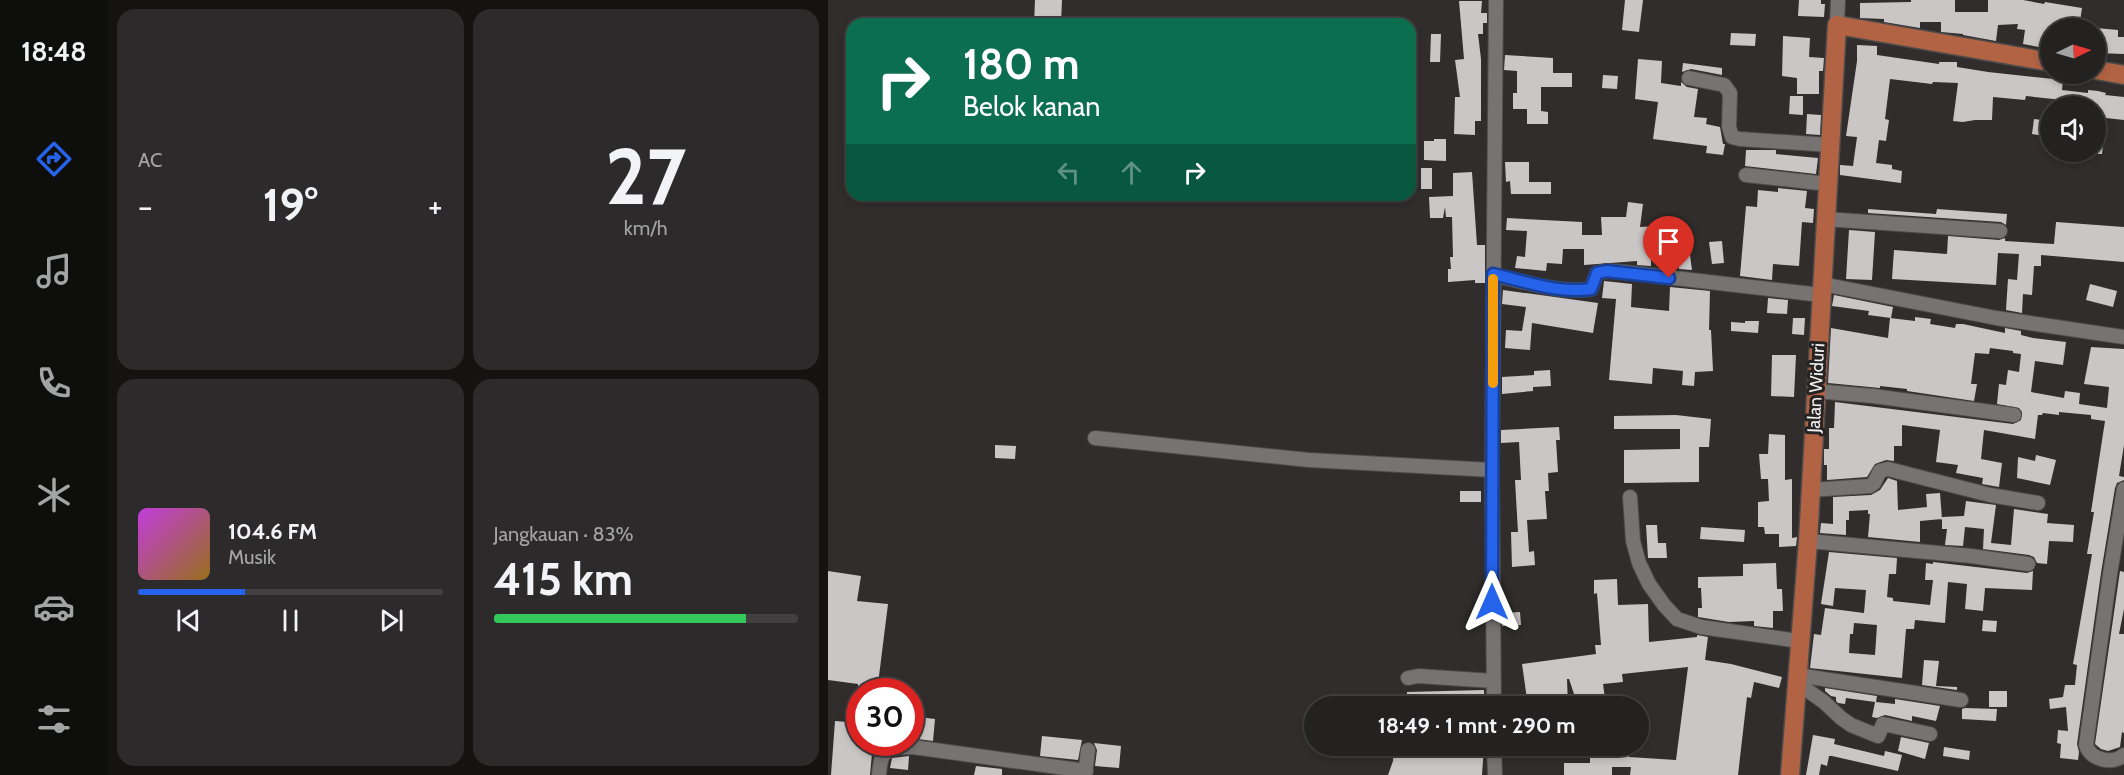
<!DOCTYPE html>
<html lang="id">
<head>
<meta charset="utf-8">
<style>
	body { margin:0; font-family:Cabin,sans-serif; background:#2c2a2a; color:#f1f3f6; height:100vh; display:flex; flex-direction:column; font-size:22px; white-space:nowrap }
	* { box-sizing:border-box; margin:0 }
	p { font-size:20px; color:#a3a4a5 }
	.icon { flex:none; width:33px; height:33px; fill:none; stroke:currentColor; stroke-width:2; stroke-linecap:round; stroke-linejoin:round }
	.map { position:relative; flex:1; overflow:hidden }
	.sheet { display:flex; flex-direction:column; gap:9px; padding:9px; background:#141312; width:720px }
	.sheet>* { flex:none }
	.top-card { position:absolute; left:18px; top:18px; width:570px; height:183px; border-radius:18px; box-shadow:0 3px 9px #0003,0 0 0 2px #413f3f; background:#0b6e4f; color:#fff; overflow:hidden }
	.needle { width:39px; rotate:85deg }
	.buttons { position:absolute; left:1212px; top:18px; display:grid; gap:12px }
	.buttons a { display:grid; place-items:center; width:66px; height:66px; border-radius:50%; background:#242221; box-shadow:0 3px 9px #0003,0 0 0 2px #413f3f; font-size:30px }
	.speed { position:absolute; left:18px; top:678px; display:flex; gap:12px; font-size:30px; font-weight:700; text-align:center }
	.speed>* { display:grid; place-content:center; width:78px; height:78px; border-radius:50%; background:#242221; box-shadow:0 3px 9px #0003,0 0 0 2px #413f3f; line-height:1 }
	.speed .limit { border:9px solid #d22; background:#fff; color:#111 }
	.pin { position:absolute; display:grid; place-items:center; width:51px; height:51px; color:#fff; margin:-62px -26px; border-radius:50% 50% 50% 0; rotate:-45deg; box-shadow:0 0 6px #0007 }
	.pin .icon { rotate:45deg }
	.me { position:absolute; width:66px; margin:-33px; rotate:0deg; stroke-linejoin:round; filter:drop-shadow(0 0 4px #0008) }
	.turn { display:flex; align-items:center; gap:21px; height:126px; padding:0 18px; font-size:27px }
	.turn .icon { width:78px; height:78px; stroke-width:2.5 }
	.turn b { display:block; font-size:42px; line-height:51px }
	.lanes { display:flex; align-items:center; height:57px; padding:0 18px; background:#0003; justify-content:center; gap:30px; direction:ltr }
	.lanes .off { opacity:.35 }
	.big { font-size:45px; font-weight:700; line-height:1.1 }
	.sheet .tile { flex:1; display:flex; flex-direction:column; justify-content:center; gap:9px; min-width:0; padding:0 21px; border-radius:18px; background:#2c2a2a }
	.sheet .dial { align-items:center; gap:0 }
	.dial b { font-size:78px; line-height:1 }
	.song { display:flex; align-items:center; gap:18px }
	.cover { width:72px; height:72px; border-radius:9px; background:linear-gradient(135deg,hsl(290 70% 55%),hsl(40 70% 35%)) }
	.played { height:6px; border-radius:3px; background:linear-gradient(90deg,#2563eb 35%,#413f3f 35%) }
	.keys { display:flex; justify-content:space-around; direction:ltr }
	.heat { display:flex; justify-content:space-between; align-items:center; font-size:33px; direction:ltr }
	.charge { height:9px; border-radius:4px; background:linear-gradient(90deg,#34c759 83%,#413f3f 0) }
	.sheet .tiles { flex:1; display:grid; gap:9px; grid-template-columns:repeat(2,1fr) }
	.trip { position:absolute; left:476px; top:696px; width:345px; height:60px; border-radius:30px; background:#242221; box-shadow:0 3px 9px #0003,0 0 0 2px #413f3f; font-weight:700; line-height:60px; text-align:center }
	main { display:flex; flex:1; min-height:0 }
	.tab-bar { display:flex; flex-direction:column; width:108px; justify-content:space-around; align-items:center; background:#0e0e0d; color:#a3a4a5 }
	.tab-bar .icon { width:42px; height:42px }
	.tab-bar .on { color:#2563eb }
	.tab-bar b { font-size:27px; color:#f1f3f6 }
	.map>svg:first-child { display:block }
</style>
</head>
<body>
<main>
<nav class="tab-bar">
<b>18:48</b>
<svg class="icon on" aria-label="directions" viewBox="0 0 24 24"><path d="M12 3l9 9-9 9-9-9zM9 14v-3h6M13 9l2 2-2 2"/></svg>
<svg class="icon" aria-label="music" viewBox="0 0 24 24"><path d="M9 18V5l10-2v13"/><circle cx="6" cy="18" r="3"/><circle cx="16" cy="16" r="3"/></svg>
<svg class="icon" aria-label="phone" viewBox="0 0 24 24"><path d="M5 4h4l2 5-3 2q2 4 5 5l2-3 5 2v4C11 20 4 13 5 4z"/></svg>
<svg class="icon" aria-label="climate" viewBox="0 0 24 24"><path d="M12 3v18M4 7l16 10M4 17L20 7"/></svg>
<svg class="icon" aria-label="car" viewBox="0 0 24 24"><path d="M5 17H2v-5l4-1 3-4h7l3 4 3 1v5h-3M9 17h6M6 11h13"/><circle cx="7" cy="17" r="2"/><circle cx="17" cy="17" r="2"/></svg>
<svg class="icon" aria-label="filters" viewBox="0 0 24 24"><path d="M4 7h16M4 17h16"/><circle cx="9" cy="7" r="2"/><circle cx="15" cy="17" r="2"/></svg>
</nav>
<section class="sheet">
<div class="tiles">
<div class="tile"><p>AC</p>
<div class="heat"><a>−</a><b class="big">19°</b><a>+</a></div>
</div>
<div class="tile dial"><b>27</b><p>km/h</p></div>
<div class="tile">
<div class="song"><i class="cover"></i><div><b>104.6 FM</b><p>Musik</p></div></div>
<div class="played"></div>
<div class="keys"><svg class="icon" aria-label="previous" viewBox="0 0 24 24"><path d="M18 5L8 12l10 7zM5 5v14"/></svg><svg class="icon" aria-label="pause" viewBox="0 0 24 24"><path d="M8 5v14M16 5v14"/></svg><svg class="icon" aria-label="next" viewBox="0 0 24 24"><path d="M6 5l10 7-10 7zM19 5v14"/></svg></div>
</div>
<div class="tile"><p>Jangkauan · 83%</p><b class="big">415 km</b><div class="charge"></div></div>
</div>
</section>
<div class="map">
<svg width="1296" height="775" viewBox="0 0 1296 775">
	<rect width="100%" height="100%" fill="#302d2c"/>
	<path fill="#cac6c5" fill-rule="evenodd" d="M207,0H234L233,24H206Z
		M797,0H815L811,32L794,30Z
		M971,0H993V4H997L996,17L970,16Z
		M1083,0H1127V12H1160V0H1195L1216,4L1217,2L1254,8L1251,28H1222V49L1195,44L1197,30L1189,29L1190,24L1170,25L1168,41L1135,35V34L1113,32V22H1092V28L1056,22V19L1032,18V3L1083,2Z
		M631,1H654L653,13H659V23H655V34H650L653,59V121H647V135L626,134L627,97H632L627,60L636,59Z
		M1268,28L1290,30V37H1296V54L1268,53Z
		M903,33L928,34L927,46L902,45Z
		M603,34H613L612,62H602Z
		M955,36L982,38L981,57L996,58L995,71H991V94H969V78L954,76Z
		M1029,45L1049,46V55L1111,64V62H1129V67L1160,72L1235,80L1234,90L1260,93V90L1270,91L1278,93L1277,95L1296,97V120L1278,118L1274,154H1268V106H1244V101L1198,96L1197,100L1165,97L1164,120H1147L1135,122L1125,121L1130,83L1105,82L1104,84L1062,79L1057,119L1061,120L1058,141L1051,140L1048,163L1064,165V169L1074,171L1073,183L1012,175V165L1025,166L1029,137L1018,136L1029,61Z
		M677,55L725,58V73H744V87H713V111L720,112V124H699V109H685V93H689V71L676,70Z
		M810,59L834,61L833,83L853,86V82L859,87L870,89L866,117L879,118L878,124L892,127L895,144H897L895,155L878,153L879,146L825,139L830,102L807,99Z
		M855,63L894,68V75L863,69L854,72Z
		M775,75L790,76L789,89L774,88Z
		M962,96H975V115L961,114Z
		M979,114L993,115L992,135L978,134Z
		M1206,119L1222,121V137L1204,134Z
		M606,139H618V161L596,160V141H606Z
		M918,150H948V154L990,158L988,174L917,166Z
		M677,162H701V182H723V194H683L682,181L678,182Z
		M593,168H604V189H593Z
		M644,172L649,245H657V283H647V280L620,282V269H623L622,257H625L624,217H618L617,207L615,218H602L601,197L625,196V173Z
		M950,188L979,191L977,208L986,209L985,223L974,222L971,266L945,264L944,280L912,276L918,206L929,207L930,190L950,192Z
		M800,202L815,204L812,227L848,225L851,256L823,259V266L809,265V261L756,265V249H735L734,264L719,263L718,271L687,268L689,256L697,257L699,231L678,230L679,218L754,222V235H774L773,217H798Z
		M1040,209L1108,214L1109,209L1179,214L1178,225L1173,222L1040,213Z
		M1228,222L1296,227V262L1213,255V266H1206L1204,295L1195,294L1194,313L1178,310L1180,279L1189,280L1191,254L1170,253L1168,285L1064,279L1066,250L1119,254L1120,236L1171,240L1177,238V241L1226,244Z
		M1021,230L1047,232L1044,280L1018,279Z
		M894,241L896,263L884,264L881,242Z
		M862,255L864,270L851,269L849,257Z
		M776,281L804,284L803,307L841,311L842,287L882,291L881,330H883L885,371L867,372L866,386L854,385L855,371L825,368L824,384L781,380L788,299L774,298Z
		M1262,284L1289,291L1285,307L1258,300Z
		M675,290L770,303L765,333L704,323L702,350L677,348L678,330L694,331L698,307L674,304Z
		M1006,295L1065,307L1063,318L1040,315L1041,311L1004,306Z
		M940,298L960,300L959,314L939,313Z
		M1087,317L1103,319L1102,324L1127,328L1128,324H1135L1177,333V328L1193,331V335L1205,338L1238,342L1235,365L1207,361L1203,392L1236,398L1237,391L1252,393L1251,404L1279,408L1281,387L1256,384L1263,347L1296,349V445L1291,476L1296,477V480L1289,483L1287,488L1273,573L1249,744L1251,752L1250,760L1232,758L1233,744L1229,743L1230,730L1240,731L1238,707L1222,709L1221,699L1235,697L1237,685H1247L1249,665L1245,664L1264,554H1259L1266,512H1263L1277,421L1263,419V415L1231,412V415L1215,413L1214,415H1210L1207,439L1156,430L1153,459L1174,463L1171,487L1154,484L1155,478L1128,473L1130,465L1108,462L1112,430L1074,425V446H1066V461L1058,460L1047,464L1039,477L999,480V465H996V449H1001V428H1006L1007,402L1185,424L1193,420L1194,412L1191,408L1169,404L1171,384L1178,385L1180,370L1191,372L1193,354L1185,353V351L1162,348L1161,354L1147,353L1143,384H1149L1146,401L1079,391V389L1052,386V388L1000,383L1003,328L1060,338L1062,318L1087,321Z
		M965,318H977L976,335L964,334Z
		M917,321H931L930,333L903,331V322L917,323Z
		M944,355H968L966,397L943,396Z
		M722,370L723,386L705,387V391L674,394V377L706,375V371Z
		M848,415L883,419L881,447H871V482L796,483V450L852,449V429H786V416Z
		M731,427L732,440H728L730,472L720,473L721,491H717L719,519L699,520L701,552L706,551L707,565L684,567L683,532H690L687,480H693L691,442L673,443V430Z
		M941,434L957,435V480L964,479V538L969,537L968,546L951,547V534H937L936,527H930V502L941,501L940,479H933L931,454H940Z
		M167,445L188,446L187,459L167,458Z
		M1208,455L1228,460L1222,485L1189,478L1190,457L1207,461Z
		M1060,478L1069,481L1070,510L1099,507L1098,494L1112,493L1114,519L1092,521V542L1040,537L1042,514H1040V510L1021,511V520H1018V535L992,533L993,523L1005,524V497L1043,495L1052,490Z
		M632,491H653V502H632Z
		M1138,501L1168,505L1163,543L1183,545L1186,509L1220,514L1219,523L1246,525L1245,542L1221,541L1219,564L1209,563L1206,557L1201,555L1155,549L1156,529L1137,527L1135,546L1117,545L1119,529H1114V517L1136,516Z
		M818,525H829L830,543H838L839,558H820Z
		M873,527L917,530L916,542L872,539Z
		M1001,552L1069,558L1068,574H1061L1059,597L1065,598V601L1102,605L1105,580H1097L1098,563L1105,564V562L1199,573L1205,571L1204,590L1157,588L1155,611L1137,609L1139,584L1120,582L1117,623L1087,620L1086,629H1078L1074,678L982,668L986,634L993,635L997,608L1036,613L1038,590L1007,588L1005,606L993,604ZM1026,623L1049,625L1047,655L1021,653L1022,634H1025Z
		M948,563L949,589H954L955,611H945V628L926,626V621L901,622L870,617V608H874L873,588H870V577L915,576V564Z
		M0,571L33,576L29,601L60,604L49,692H30V684L0,680Z
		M1292,571L1296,572V609L1291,634H1296V733L1294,732L1292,747L1280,751L1273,749L1267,744Z
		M789,579L790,605L820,604L821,642L869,637V635L880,637L877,660L903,664L954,677L951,688L926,682L923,698L919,697L910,775H802L803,767H784V775H736V763H762V746H801V757L848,760L860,667L794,674L795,682L775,684L778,706H750L741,679H739L740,706H700L694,664L768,654L767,645H773L769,593L766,594V580Z
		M692,612L693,625L674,626V613Z
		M1155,620L1169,621L1168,632L1154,631Z
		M1096,660L1111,661L1108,686L1129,687V690L1094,685Z
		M997,688L1049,696L1048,702L1067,704V699L1112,706L1108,721L1084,716V721L1057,715L1049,718L1044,717L1047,702L1018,698L1017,704L1010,703L1008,701V697L1003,696L997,691Z
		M656,690V706H579V692Z
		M1161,691H1179V707H1161Z
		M1137,708L1169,709L1168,721L1134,719V709Z
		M82,716L107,719L105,741L82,738Z
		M7,721L32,723V742H45L42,775H3Z
		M985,735L1007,739L1006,744L1056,756L1057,751L1074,755L1070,771L1004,756H1001L999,766L993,764L991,775H978Z
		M214,736L254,740L250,760L212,756Z
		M1073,737L1101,743L1097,759L1070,751Z
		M266,743L293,746L291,768L267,766L269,750Z
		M566,746H656L654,775H560L565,761Z
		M1116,747L1142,751L1141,760L1115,756Z
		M81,756L80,770L62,768L64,758Z
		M148,766L174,769V775H146Z"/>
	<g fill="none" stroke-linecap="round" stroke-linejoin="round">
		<defs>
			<path id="minor" d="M1009,25L1010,0
				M861,78L896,85L902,93L901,127L904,137L912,139L1002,145
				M918,175L1000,184
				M997,219L1172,231
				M665,275C696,281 731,294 763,289L769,273L778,271L795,272L993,295
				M994,284L1168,318L1296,337
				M987,391L1045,396L1186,415
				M267,438L481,460L664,470
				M1296,489L1282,574L1258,745C1262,760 1285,765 1296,755
				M982,490L1042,486L1046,483L1052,471L1060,469L1162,495L1210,503
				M802,497L805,541L811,563L821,584L836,605L849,619L873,627L971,641
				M980,541L1143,556L1200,564
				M969,675L1133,700
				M580,678L590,676L665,681
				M969,683L996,702L1013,718L1023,725L1050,736L1055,724L1102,734
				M666,706L664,470L668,0
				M666,746L667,775
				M51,775C53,748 59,747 85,747L258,771
				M257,775L260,750"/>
			<path id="major" d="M1268,70L1296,75
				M962,775L980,541L1009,25L1222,62"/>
		</defs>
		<use href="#minor" stroke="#4d4b4a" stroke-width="16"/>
		<use href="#major" stroke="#4d4b4a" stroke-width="21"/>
		<use href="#minor" stroke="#767372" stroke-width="14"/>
		<use href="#major" stroke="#b16343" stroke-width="18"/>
	</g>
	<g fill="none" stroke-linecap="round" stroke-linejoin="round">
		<defs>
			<path id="route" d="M664,602L665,274C696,281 731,294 763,289L769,273L778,271L841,278"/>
		</defs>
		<use href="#route" stroke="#184099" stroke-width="15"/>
		<use href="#route" stroke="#2563eb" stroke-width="10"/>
		<path stroke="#f59e0b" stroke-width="10" d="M665,383V279"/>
	</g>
	<g text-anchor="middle" stroke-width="6" stroke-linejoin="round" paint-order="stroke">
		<g font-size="18" fill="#f5f3f3" stroke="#262323">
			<text transform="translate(988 388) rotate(-87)" y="6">Jalan Widuri</text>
		</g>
	</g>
</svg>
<div class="buttons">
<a><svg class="needle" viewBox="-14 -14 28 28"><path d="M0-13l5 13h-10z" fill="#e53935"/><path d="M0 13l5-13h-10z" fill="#a3a4a5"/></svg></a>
<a><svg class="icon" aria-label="sound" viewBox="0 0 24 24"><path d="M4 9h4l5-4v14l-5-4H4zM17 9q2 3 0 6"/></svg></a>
</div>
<div class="speed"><div class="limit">30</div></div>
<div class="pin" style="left:841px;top:278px;background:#d93025"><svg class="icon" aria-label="arrive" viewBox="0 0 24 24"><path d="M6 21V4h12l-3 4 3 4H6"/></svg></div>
<svg class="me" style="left:664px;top:602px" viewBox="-20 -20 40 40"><path d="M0-17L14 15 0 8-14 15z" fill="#2563eb" stroke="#fff" stroke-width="4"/></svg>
<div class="trip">18:49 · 1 mnt · 290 m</div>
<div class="top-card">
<div class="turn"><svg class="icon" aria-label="right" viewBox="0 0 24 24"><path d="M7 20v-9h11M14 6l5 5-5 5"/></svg><div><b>180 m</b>Belok kanan</div></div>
<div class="lanes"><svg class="icon off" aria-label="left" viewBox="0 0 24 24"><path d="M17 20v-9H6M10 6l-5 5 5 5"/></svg><svg class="icon off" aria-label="ahead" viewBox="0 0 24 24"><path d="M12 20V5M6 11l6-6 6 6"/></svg><svg class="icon" aria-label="right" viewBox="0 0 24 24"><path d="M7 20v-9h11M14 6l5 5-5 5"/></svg></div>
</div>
</div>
</main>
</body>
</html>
